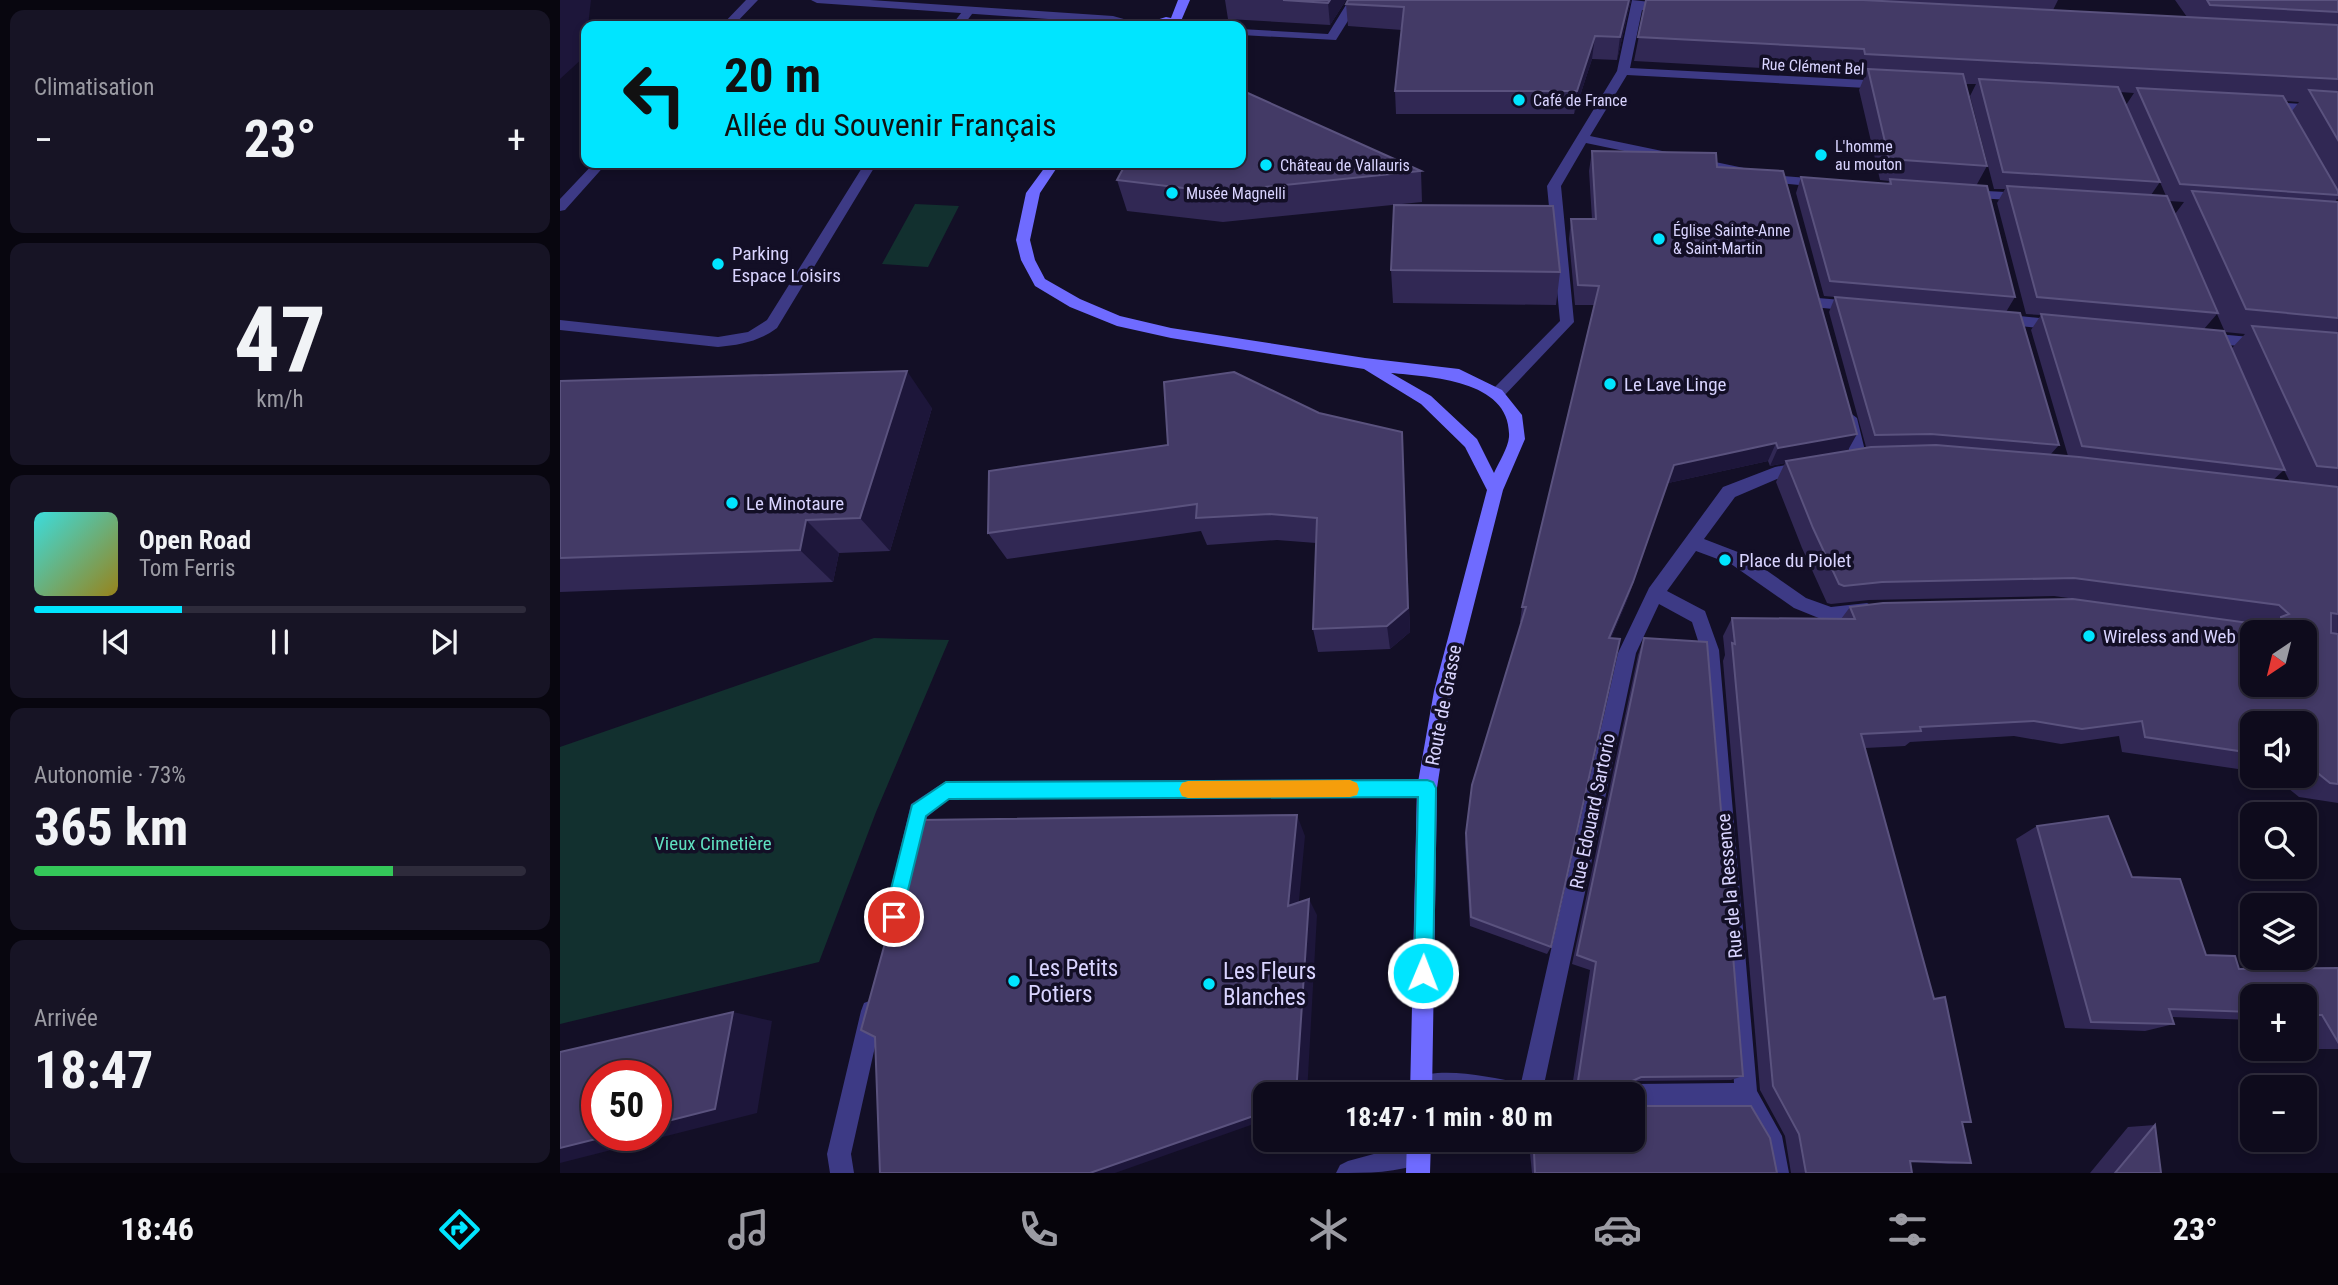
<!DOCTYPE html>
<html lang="fr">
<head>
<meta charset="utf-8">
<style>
	body { margin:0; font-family:"Roboto Condensed",sans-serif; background:#171425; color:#f1f3f6; height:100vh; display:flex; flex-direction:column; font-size:26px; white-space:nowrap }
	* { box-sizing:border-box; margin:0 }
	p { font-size:23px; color:#9b9ba3 }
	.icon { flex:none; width:38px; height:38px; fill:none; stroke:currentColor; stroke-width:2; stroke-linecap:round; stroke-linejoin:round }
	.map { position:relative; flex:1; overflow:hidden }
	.drawer { display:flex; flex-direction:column; gap:10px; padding:10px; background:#08060f; width:560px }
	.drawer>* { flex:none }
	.guide { position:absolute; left:21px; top:21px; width:665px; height:147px; border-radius:14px; box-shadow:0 4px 10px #0003,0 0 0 2px #2e2b3b; background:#00e5ff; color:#111; overflow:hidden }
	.needle { width:46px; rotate:215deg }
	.fabs { position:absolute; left:1680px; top:620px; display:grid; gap:14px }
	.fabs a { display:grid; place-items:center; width:77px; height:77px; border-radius:14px; background:#0e0b1c; box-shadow:0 4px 10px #0003,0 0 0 2px #2e2b3b; font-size:35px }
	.speed { position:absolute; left:21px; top:1060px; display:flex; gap:14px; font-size:35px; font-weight:700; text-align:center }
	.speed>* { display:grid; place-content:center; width:91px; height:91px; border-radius:50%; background:#0e0b1c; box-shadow:0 4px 10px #0003,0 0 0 2px #2e2b3b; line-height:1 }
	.speed .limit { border:10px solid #d22; background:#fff; color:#111 }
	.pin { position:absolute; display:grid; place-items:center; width:60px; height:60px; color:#fff; margin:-30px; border:4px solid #fff; border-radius:50%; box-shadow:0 2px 7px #0007 }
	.me { position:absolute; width:77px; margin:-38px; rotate:1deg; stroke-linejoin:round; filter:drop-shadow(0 0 5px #0008) }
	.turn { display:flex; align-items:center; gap:24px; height:147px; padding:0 28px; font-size:32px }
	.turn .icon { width:91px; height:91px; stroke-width:2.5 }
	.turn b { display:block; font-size:49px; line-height:60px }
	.big { font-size:52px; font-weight:700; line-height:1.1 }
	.drawer .widget { flex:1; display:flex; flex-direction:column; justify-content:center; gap:10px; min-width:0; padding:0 24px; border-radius:14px; background:#171425 }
	.drawer .dial { align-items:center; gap:0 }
	.dial b { font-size:91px; line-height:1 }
	.song { display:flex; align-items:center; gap:21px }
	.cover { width:84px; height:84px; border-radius:10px; background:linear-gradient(135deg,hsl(180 70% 55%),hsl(50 70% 35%)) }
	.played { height:7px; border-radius:4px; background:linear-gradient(90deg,#00e5ff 30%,#2e2b3b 30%) }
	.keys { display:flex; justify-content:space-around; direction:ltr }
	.heat { display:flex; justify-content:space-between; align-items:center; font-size:38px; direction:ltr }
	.charge { height:10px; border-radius:5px; background:linear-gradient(90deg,#34c759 73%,#2e2b3b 0) }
	.trip { position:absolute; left:693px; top:1082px; width:392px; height:70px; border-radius:14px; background:#0e0b1c; box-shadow:0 4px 10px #0003,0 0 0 2px #2e2b3b; font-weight:700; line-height:70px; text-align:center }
	.tabs { display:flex; height:112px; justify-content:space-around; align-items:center; background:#06040b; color:#9b9ba3 }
	.tabs .icon { width:49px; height:49px }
	.tabs .on { color:#00e5ff }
	.tabs b { font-size:32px; color:#f1f3f6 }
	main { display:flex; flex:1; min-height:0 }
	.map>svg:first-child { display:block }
</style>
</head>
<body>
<main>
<section class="drawer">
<div class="widget"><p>Climatisation</p>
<div class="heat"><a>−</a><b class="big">23°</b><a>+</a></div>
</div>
<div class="widget dial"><b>47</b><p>km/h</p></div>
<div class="widget">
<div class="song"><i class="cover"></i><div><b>Open Road</b><p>Tom Ferris</p></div></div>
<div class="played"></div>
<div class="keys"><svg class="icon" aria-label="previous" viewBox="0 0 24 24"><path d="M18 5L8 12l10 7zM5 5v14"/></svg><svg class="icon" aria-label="pause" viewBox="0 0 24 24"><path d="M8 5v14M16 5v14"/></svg><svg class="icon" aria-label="next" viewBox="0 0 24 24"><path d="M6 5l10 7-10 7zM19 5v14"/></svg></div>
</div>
<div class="widget"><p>Autonomie · 73%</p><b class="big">365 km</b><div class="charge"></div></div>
<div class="widget"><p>Arrivée</p><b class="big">18:47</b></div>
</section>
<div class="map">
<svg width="1778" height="1173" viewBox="0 0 1778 1173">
	<rect width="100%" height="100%" fill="#130f26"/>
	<path fill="#12302f" d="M355,204L399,206L368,267L322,264Z
		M314,638L389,640L316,812L259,962L0,1024V747Z"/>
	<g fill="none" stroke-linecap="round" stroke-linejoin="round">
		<path fill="#3d3a85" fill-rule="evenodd" d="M186,0H198L173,26H161Z
			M405,8L415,10L403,26H391Z
			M34,163H47L5,210L0,211V199Z
			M305,163H317L217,328C200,341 180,345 158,347L0,330V320L158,337L188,332L207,320Z
			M867,779L874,781L877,788L874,795L867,797L389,799L367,817L342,919L335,922L328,919L325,912L351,804L386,781Z
			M312,1000L320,1003L323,1011L291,1154L294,1173H270L267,1154L301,1011L304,1003Z"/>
		<path fill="#3d3a85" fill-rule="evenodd" d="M251,0H310L553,16L589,26L257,3Z
			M789,0H801L776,40L681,35V29L768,34Z
			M1072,0L1109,4L1115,7L1109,10H1082L1070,68L1325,81L1331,85L1325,89L1067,75L1030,136L1184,168L1191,172L1184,176L1026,143L1001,186L1014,322L942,398H932L929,394L932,390L1000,321L987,186L1057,71Z
			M1706,102L1778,106V114L1702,109V103Z
			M1223,176L1261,179L1268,183L1261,187L1218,183L1216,180Z
			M1408,190L1464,193L1471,197L1464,201L1403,197V191Z
			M1258,298L1293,301L1300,306L1293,311L1253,307L1251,303Z
			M1440,314L1499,320L1506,325L1499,330L1440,324L1433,319Z
			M1646,333L1701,338L1708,343L1701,348L1646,343L1639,338Z
			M1289,412L1297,418L1307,459L1299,465L1291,459L1281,418Z
			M1243,462L1251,468L1249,473L1217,479L1175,497L1144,539L1183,554L1246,598L1271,607L1307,603L1313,606L1316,611L1313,616L1271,623L1234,608L1171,564L1136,551L1107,591L1145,611L1159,650L1197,1091L1222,1136L1229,1173H1205L1199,1139L1180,1106H1073V1094H1062L1065,1087L1073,1084L1174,1083L1141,650L1132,622L1099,604L1076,653L982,1094H853L850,1086L853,1078C883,1066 930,1077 961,1083L1058,653L1089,588L1163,487L1215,467Z
			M858,1142L866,1146L870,1154L866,1162C837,1173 808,1173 776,1173L780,1165L788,1161Z"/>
		<path fill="#6f6bff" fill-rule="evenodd" d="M618,0H630L621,21L634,26L606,24L577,26L606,17L611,18Z
			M488,163H500L480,193L470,240L475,260L485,279L520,299L560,316L611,328L805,358L899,369L942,390L962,415L965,439L943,490L892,691L877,788L872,1094H850L857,788L874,691L927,490L905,447L861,404L804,369L611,338L557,326L510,307L475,286L461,260L456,240L466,193ZM831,373C871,377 952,380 949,437C948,448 939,462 934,473L917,439L871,396Z
			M847,1139H871L870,1173H846Z"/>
	</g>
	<path fill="#312854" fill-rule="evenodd" d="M665,0H786L770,25L668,19Z
		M1071,0L1057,60L1032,59L1014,114H836L835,91L842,30L788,26L786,4Z
		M1086,0H1498L1493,10L1627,17L1615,0H1778V200L1777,199L1775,202H1778V803L1739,797L1719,781L1679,774L1678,769L1562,752L1559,736L1501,744L1454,736L1350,742L1345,746L1305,748L1374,999L1411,1122L1402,1123L1411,1163L1389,1164L1350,1162L1352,1173H1231L1225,1136L1200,1090L1163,661L1165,655L1163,636L1172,618L1281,619L1290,607L1692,624L1494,596L1309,600L1271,604L1267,603L1242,548L1216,482L1225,463L1210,466L1208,461L1108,483L1068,598L1051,638L991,947L987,954L910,926L905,843L906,833L961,622H960L962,607L1034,305H1015L1009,239L1011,219H1032L1029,171L1032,151L1157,167L1287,451L1306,447L1269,312L1275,297L1499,445L1491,454L1508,456L1471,330L1481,315L1466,314L1437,203L1445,189H1434L1410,96L1416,84H1405L1427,166L1416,186L1455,297L1446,312L1264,296L1236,193L1241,177L1328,184L1329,181L1320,180L1299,90L1304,78L1296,77L1295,73L1074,61ZM1560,92L1574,93L1566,105ZM1726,101L1739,102L1732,111ZM1600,182L1606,196L1591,195ZM1609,201L1624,202L1615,214ZM1657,314L1665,332L1685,334L1672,348L1644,329ZM1724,470L1730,482L1713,480ZM1692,723H1745V775H1692Z
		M861,171L862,202L663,222L567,211L557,180Z
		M831,270L1000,272L996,305L833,303Z
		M0,381L372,408L330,551L279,553L273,582L0,592Z
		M759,413L842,432L850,632L830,649L758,652L753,629L756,543L717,540L647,545L641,531L447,559L428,533L608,445Z
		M1084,638L1147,642L1183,1076L1171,1080L1073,1081L1070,1083L1067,1091L1078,1093L1081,1106H1191L1210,1138L1217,1173H972L970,1153L979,1139H1073V1094H1011L1030,970L1012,964L1078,655Z
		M1477,826L1572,877L1646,955L1679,969L1778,968V1049H1744L1745,1048V996H1692V1020L1612,1017L1614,1024L1585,1031L1505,1028L1456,839Z
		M1595,1125L1601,1173H1530L1568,1127Z"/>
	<path fill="#1d163a" d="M0,0H31L28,26H26L24,57L0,79Z
		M770,0H786L770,25L768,3Z
		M1069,0H1071L1057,60L1060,37Z
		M1035,36L1032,59L1014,114L1017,91Z
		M347,371L372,408L330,551L300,518Z
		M842,432L850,632L830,649L827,626Z
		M1297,434L1287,452L1226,461L1225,463L1210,466L1218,448Z
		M1216,443L1208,461L1108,483L1068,598L1045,653L1049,638L1114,465Z
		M246,520L279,553L273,582L240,550Z
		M737,815L745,836L737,922L728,906Z
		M749,899L757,915L747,1094H736Z
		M173,1012L212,1021L197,1113L0,1163V1148L48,1136H96V1124Z
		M705,1112V1120L555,1173H530Z"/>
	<path fill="#433a66" stroke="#5a527e" stroke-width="2" fill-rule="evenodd" d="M723,0H770L768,3Z
		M788,0H1069L1060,37L1035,36L1017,91H835L844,7L786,4Z
		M1086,0H1303L1778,25V79L1305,54L1304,49L1078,37Z
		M1647,0H1778V12L1650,5Z
		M1308,69L1403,74L1427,166L1329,159Z
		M1419,79L1558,87L1600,182L1443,172Z
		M1577,88L1723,96L1778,191V195L1620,184Z
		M681,90L861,171L656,192L557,180L566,163H681Z
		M1749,90L1778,92V140Z
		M1032,151L1156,153L1157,167L1223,171L1297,434L1218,448L1216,443L1114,465L1073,582L1049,638L1060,639L991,947L911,917L906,833L912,785L966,607H962L1039,286L1018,285L1011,219H1036Z
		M1241,177L1331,184L1330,179L1427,186L1455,297L1270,281Z
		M1447,186L1607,196L1658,313L1477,297Z
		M1632,191L1778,202V318L1686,309Z
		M834,205L993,206L1000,272L831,270Z
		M1275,297L1460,313L1499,445L1371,434L1315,435Z
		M1481,314L1664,331L1725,470L1522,446Z
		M1692,326L1778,333V468L1757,466Z
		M347,371L300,518L246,520L240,550L0,558V381Z
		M674,372L759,413L842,432L848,608L827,626L753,629L757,518L710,514L636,518L637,504L428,533L429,471L608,445L604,382Z
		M1376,445L1519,457L1778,487V614L1771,613V633L1778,634V784L1770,783L1749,766H1745V723H1692V753L1585,737L1582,721L1522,729L1474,721L1360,727L1361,731L1301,734L1374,999L1385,997L1411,1122H1402L1411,1163L1350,1161L1352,1173H1246L1239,1134L1213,1086L1172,643L1175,644L1172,618L1295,619L1290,607L1323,603L1513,599L1718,627L1721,624V617L1729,614L1719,605L1514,578L1322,582L1284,586L1279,584L1253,528L1226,461L1311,447ZM1692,632H1745V684H1692Z
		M1084,638L1147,642L1183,1076L1081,1077L1070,1082L1067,1091L1078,1093L1081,1106H1191L1210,1138L1217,1173H975L974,1152L982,1139H1073V1094H1016L1036,962L1017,955Z
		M737,815L728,906L749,899L736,1094H705V1112L530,1173H320L315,1037L301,1030L359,820Z
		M1548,816L1572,877L1620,879L1646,955L1675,956L1679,969L1778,968V1042L1762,1015H1745V996H1692V1012L1609,1009L1614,1024L1531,1022L1477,826Z
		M173,1012L155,1109L96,1124V1076H37V1136H48L0,1148V1052Z
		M1595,1125L1601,1173H1555Z"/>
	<path fill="#00e5ff" stroke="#0095a6" stroke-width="2" d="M867,780L873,782L876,788L873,973L870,980L863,983L856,980L854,973L858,797L389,799L366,816L340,923L334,926L327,923L324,917L352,805L386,782Z"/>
	<path fill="#f59e0b" d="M790,780L797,783L799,789L797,795L790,797L628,798L622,796L619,789L622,783L628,781Z"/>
	<g fill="#00e5ff" stroke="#130f26" stroke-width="2.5">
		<circle cx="959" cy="100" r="7"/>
		<circle cx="1261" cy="155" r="7"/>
		<circle cx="706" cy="165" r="7"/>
		<circle cx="612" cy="193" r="7"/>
		<circle cx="1099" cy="239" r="7"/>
		<circle cx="158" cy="264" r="7"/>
		<circle cx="1050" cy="384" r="7"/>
		<circle cx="172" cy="503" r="7"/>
		<circle cx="1165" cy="560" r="7"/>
		<circle cx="1529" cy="636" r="7"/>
		<circle cx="454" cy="981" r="7"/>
		<circle cx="649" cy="984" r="7"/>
	</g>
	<g text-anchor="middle" stroke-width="7" stroke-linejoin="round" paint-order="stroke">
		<g font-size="16" fill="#d9d4ff" stroke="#130f26">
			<text transform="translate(1253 66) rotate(3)" y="6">Rue Clément Bel</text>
		</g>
		<g font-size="16" fill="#d9d4ff" stroke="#130f26" text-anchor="start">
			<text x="973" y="106">Café de France</text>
			<text x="1275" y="152">L'homme<tspan x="1275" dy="18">au mouton</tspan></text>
			<text x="720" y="171">Château de Vallauris</text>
			<text x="626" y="199">Musée Magnelli</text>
			<text x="1113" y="236">Église Sainte-Anne<tspan x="1113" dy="18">&amp; Saint-Martin</tspan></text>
		</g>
		<g font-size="19" fill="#d9d4ff" stroke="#130f26" text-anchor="start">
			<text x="172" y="260">Parking<tspan x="172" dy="22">Espace Loisirs</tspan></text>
			<text x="1064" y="391">Le Lave Linge</text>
			<text x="186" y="510">Le Minotaure</text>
			<text x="1179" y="567">Place du Piolet</text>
			<text x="1543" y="643">Wireless and Web</text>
		</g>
		<g font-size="19" fill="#d9d4ff" stroke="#130f26">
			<text transform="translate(883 705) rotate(-79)" y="7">Route de Grasse</text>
			<text transform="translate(1032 811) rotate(-78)" y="7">Rue Edouard Sartorio</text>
			<text transform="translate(1169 886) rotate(-95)" y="7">Rue de la Ressence</text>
		</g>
		<g font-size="19" fill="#5fe0c0" stroke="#130f26">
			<text x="153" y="850">Vieux Cimetière</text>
		</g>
		<g font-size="23" fill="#d9d4ff" stroke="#130f26" text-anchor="start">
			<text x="468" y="976">Les Petits<tspan x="468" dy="26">Potiers</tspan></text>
			<text x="663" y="979">Les Fleurs<tspan x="663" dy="26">Blanches</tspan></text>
		</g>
	</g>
</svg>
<div class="fabs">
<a><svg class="needle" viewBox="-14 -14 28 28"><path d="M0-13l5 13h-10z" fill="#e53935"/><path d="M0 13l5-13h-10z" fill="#9b9ba3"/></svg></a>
<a><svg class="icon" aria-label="sound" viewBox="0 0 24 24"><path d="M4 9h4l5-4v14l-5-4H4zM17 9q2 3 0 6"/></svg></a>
<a><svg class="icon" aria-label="search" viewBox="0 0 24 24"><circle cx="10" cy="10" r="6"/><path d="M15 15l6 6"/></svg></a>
<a><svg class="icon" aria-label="layers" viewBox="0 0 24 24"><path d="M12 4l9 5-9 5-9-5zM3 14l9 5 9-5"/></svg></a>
<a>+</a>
<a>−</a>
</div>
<div class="speed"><div class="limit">50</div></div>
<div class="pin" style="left:334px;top:917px;background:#d93025"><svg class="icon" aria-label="arrive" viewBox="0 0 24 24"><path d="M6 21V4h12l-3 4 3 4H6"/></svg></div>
<svg class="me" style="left:863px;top:973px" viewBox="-20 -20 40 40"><circle r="17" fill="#00e5ff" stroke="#fff" stroke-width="3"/><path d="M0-11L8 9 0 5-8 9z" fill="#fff"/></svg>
<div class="trip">18:47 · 1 min · 80 m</div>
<div class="guide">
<div class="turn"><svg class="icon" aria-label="left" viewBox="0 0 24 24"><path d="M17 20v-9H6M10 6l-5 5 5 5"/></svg><div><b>20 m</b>Allée du Souvenir Français</div></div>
</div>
</div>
</main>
<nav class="tabs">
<b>18:46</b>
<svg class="icon on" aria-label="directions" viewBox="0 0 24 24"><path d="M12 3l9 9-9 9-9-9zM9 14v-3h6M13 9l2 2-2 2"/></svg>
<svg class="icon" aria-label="music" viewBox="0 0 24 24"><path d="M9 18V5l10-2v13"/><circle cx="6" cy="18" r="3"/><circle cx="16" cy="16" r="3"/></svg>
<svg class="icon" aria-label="phone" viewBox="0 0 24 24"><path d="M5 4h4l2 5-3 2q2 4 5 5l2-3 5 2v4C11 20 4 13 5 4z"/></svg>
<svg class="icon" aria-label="climate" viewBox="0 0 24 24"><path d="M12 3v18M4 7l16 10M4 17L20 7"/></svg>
<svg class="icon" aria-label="car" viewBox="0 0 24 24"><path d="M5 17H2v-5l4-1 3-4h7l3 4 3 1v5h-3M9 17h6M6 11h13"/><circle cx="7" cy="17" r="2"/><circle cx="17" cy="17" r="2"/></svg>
<svg class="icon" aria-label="filters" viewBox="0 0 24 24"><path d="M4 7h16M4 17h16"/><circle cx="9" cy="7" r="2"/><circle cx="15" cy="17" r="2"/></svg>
<b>23°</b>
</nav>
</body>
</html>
